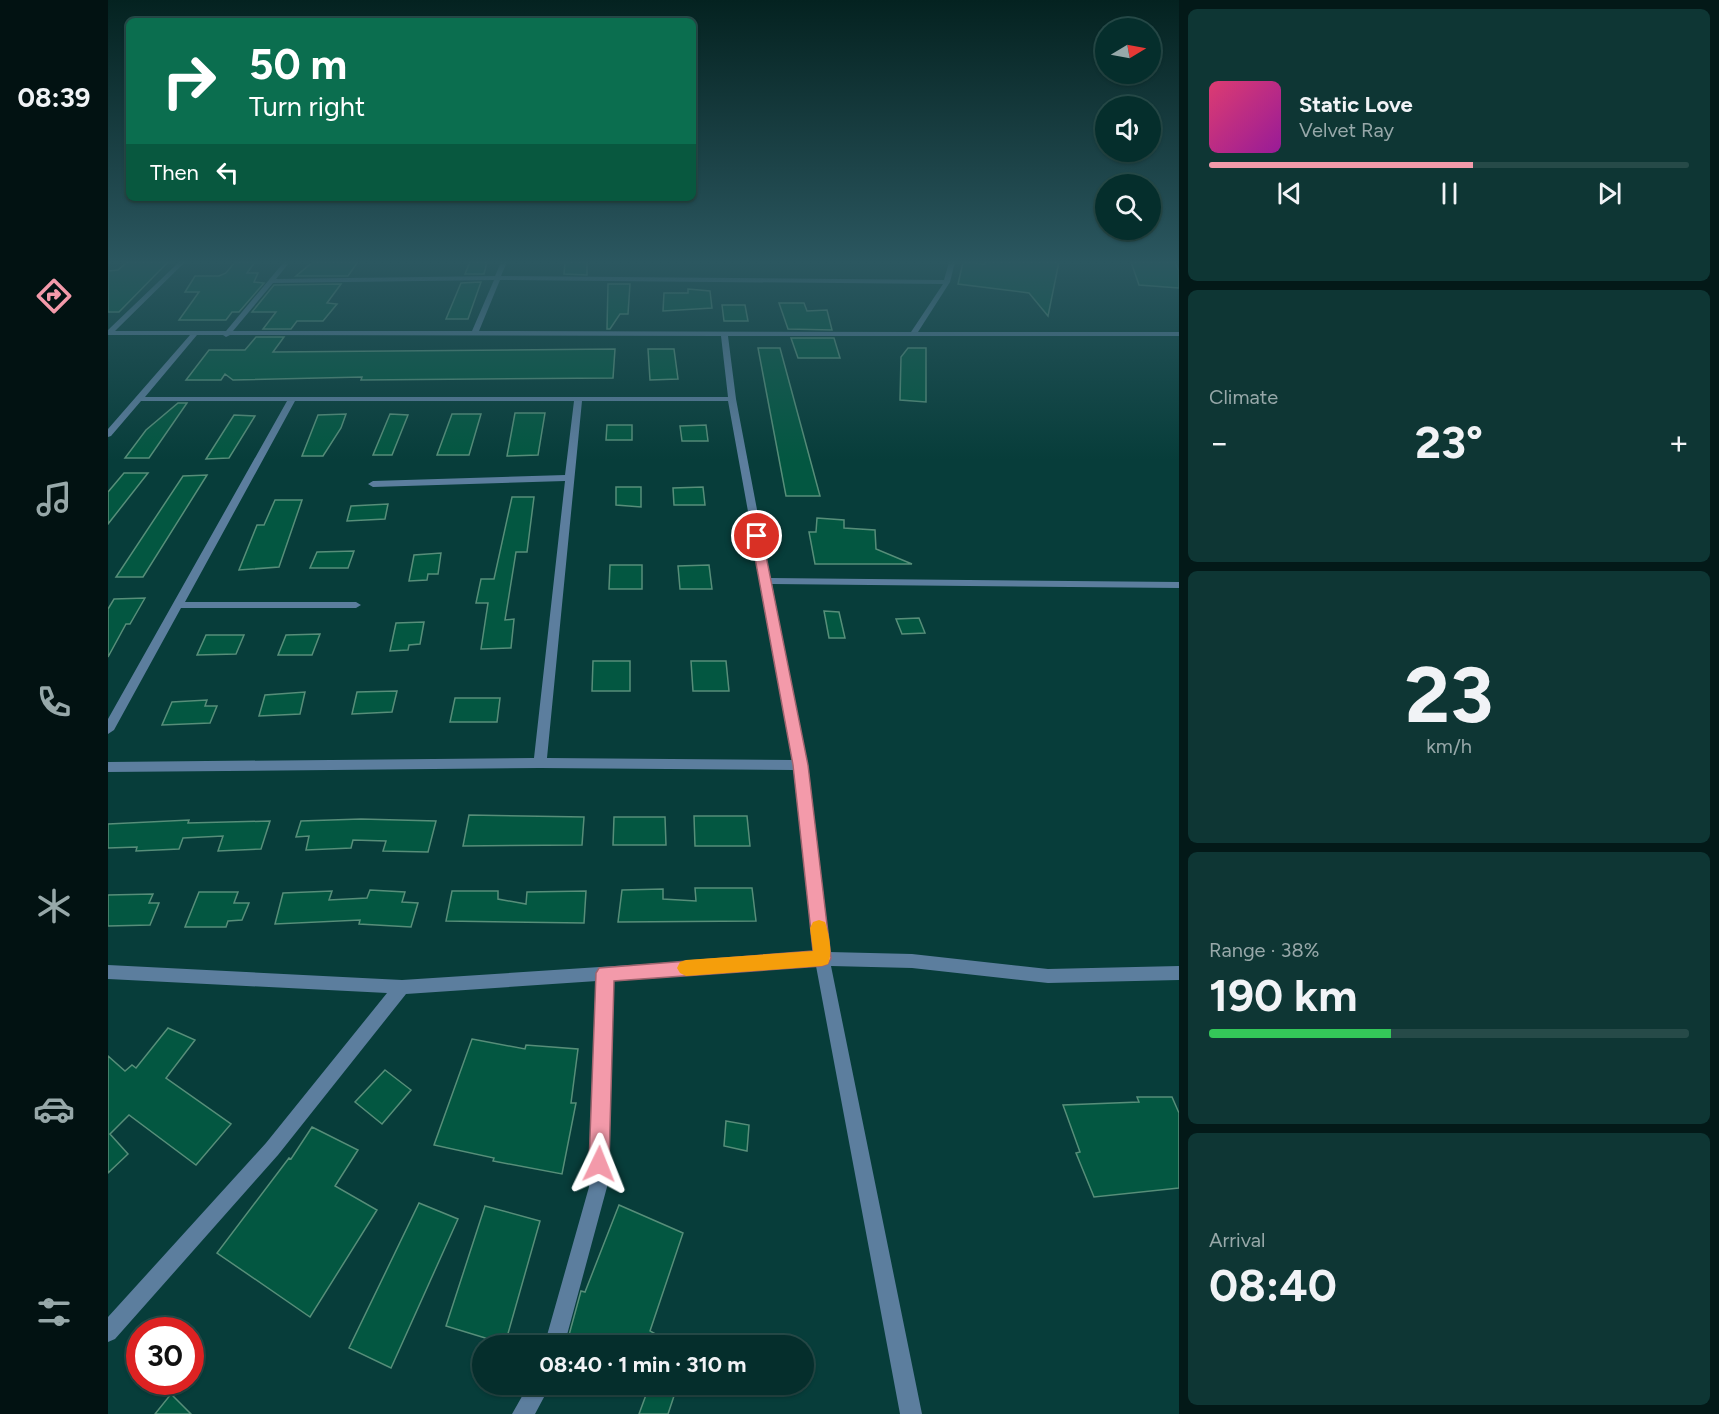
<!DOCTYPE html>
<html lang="en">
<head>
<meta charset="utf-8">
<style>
	body { margin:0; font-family:Figtree,sans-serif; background:#0e3634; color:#f1f3f6; height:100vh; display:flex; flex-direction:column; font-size:22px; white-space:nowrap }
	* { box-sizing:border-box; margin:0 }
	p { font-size:20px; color:#97a8a9 }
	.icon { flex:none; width:33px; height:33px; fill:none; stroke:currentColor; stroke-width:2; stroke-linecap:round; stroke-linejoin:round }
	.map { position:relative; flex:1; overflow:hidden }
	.drawer { display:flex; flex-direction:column; gap:9px; padding:9px; background:#031918; width:540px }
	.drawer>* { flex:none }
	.guide { position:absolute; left:18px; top:18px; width:570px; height:183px; border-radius:9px; box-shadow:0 2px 4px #0004,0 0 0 2px #264a48; background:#0b6e4f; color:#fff; overflow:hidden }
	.needle { width:39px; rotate:80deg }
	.buttons { position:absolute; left:987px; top:18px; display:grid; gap:12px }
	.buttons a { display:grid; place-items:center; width:66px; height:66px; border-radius:50%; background:#052e2c; box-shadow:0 2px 4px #0004,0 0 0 2px #264a48; font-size:30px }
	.speed { position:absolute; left:18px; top:1317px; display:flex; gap:12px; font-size:30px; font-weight:700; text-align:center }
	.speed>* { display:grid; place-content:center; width:78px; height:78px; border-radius:50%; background:#052e2c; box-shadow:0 2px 4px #0004,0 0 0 2px #264a48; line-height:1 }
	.speed .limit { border:9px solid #d22; background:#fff; color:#111 }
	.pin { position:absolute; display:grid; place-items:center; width:51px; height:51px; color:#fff; margin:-26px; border:3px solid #fff; border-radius:50%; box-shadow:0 2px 6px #0007 }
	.me { position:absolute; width:66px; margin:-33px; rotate:2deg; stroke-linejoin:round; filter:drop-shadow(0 0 4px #0008) }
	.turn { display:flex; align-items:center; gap:21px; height:126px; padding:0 24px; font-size:27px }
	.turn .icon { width:78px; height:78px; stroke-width:2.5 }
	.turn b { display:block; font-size:42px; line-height:51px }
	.then { display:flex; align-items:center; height:57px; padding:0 24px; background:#0003; gap:12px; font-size:22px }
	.big { font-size:45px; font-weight:700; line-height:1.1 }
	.drawer .tile { flex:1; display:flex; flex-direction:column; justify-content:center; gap:9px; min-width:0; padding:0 21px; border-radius:9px; background:#0e3634 }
	.drawer .dial { align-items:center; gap:0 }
	.dial b { font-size:78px; line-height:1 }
	.song { display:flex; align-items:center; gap:18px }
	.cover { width:72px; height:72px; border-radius:9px; background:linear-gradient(135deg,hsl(340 70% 55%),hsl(300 70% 35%)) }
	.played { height:6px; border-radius:3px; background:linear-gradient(90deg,#f39aaa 55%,#264a48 55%) }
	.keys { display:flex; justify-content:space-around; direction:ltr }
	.heat { display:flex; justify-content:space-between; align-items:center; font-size:33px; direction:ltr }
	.charge { height:9px; border-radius:4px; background:linear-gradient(90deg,#34c759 38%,#264a48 0) }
	.trip { position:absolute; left:364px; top:1335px; width:342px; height:60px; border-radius:30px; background:#052e2c; box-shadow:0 2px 4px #0004,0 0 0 2px #264a48; font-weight:700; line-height:60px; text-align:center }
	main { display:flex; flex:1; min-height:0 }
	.tabs { display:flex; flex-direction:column; width:108px; justify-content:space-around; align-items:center; background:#021212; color:#97a8a9 }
	.tabs .icon { width:42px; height:42px }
	.tabs .on { color:#f39aaa }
	.tabs b { font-size:27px; color:#f1f3f6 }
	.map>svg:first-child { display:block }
</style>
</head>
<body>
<main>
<nav class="tabs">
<b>08:39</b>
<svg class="icon on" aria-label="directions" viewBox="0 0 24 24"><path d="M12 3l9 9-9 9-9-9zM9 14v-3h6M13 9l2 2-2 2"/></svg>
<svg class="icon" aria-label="music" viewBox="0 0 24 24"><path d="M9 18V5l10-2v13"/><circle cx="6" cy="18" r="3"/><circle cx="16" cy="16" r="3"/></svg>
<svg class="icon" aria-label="phone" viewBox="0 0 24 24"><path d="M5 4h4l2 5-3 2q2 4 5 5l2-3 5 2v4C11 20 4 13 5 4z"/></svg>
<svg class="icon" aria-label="climate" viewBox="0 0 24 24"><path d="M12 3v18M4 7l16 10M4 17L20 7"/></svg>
<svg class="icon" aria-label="car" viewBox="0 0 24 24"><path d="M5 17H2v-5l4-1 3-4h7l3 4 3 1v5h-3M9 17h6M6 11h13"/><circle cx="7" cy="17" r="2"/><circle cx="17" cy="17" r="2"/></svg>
<svg class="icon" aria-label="filters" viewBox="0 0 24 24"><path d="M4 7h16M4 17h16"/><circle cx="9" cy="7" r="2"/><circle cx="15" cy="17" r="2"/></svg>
</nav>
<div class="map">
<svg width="1071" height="1414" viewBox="0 0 1071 1414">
	<rect width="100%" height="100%" fill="#073d3a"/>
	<path fill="#035741" stroke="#578e79" stroke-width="1.5" d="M19,262H60L11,312H0V271L10,270Z
		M127,262H147L139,273H150L146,282L156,283L131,312H124L118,320H71L91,292H77L87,276H111L118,273Z
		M205,262H220L249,263L240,276H188Z
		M362,262H379L376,274H357Z
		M457,262H479V275L456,274Z
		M855,262L877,264L878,262H951L940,316L921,293L850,284Z
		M1023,262H1067L1071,271V288L1031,285Z
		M373,282L360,319H338L353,283Z
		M233,284L219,303L229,304L215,321H189L183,329H155L168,312H144L166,285Z
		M500,284H522L520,314H512L502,329H499Z
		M580,289L602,291L604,308L555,311L556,293H580Z
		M671,303H696L699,311L719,310L724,330L680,329Z
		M614,305H637L640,321H616Z
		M148,337H176L165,352L507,349L505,378L253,380L254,377L125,380L117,374L113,380H78L101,350H137Z
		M683,338H726L732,358H690Z
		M650,348H672L712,496H678Z
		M800,348H818V402L792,400L793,357Z
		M540,349H566L570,379L542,380Z
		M70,403H79L41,458H17L38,430Z
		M407,413H437L430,455L399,456Z
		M238,414L233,428L215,456H194L210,415Z
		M282,414L300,415L284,455H265Z
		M344,414H373L361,455H329Z
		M126,415L147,416L121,458L98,459Z
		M499,425H524V440H498Z
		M598,425L600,441H574L572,426Z
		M16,473H40L0,524V492Z
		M99,475L35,577H8L75,476Z
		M508,487H533V507L508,505Z
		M595,487L597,505H566L565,488Z
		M404,497H426L419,552H408L397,620L406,619L403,648L373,649L380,603H368L373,579H386Z
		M167,500H194L171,567L131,570L149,525H156Z
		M280,504L277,519L239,521L243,506Z
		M709,518L736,520V528L767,530L768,549L804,564H707L701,532H708Z
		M246,551L240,568H202L209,552Z
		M333,553L330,574H320L319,580L301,581L306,555Z
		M502,565H534V589H501Z
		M601,565L604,589H572L570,566Z
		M37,598L22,624H18L0,657V609L6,599Z
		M716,611L731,612L737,638H721Z
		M811,618L817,633L794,634L788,619Z
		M316,622L312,644L301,645L300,650L282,651L288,623Z
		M212,634L204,655H170L178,635Z
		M98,635H136L128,654L89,655Z
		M485,661H522V691H484Z
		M583,661H618L621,691H585Z
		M289,691L284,712L244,714L249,692Z
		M197,692L192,714L151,716L157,695Z
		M347,698H392L389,722H342Z
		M99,700L97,706H109L102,723L54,725L64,702Z
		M361,815L476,817L474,845L355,846Z
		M586,816H639L642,846H587Z
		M506,817H557L558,845H505Z
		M253,819L328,821L320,852L275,851L278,841L245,840L243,848L198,850L201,836L188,837L193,821Z
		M81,820L80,823L162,821L153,849L110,851L115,836L75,838L71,849L28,851L29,847L0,848V824Z
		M587,888H644L648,921L510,922L514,890L555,889V899L588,901Z
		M262,890L297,892L294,902L310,903L303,927L251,924L252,920L167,924L175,893L224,891L221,900L259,898Z
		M344,891H390V899L418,904L419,892L478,891L476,923L338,921Z
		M91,892H130L126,903H141L134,920L120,921L118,927H77Z
		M45,894L41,903H51L42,925L0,926V895Z
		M60,1028L87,1040L58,1078L123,1124L88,1165L21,1115L2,1134L20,1154L0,1173V1056L17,1071L24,1065L28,1068Z
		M364,1039L417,1049L418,1045L470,1049L463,1103H468L454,1174L385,1161L386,1158L326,1145Z
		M277,1070L303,1090L274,1124L247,1102Z
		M1029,1097H1064L1071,1113V1188L986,1197L968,1153L972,1152L955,1105L1031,1102Z
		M618,1121L641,1125L639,1151L616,1146Z
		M204,1127L250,1150L227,1186L269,1210L202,1317L109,1253L181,1158L183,1159Z
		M311,1203L350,1219L283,1368L241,1348Z
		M511,1205L575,1233L542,1331L569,1346H458L473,1291L477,1292Z
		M377,1206L432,1221L397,1344L338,1326Z
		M542,1384H570L560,1414H531Z
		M63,1394L83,1414H47Z"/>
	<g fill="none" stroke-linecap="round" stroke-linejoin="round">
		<path fill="#5c7e9e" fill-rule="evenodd" d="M0,262H4L0,264Z
			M71,262H77L7,331H118L176,262H182L168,279L387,276L393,262H399L393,276L836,280L841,262H847L842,282L810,332H1071V336H620L628,399L662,578L1071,582V588L664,584L698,765L721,952L804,954L940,969L1071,966V980L940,983L804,968L723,966L814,1414H792L708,966L505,980L499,1187L456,1346H436L481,1187L489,981L298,994L170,1155L7,1339L0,1342V1317L158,1143L279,993L0,979V965L294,980L706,953L686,770L432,768L0,772V762L426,758L457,481L265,487L260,484L265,481L457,475L466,401H187L77,602H248L253,605L248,608H73L6,730L0,734V719L179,401H33L3,436L0,437V429L82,335H0V330ZM386,280L364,331H125L165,283ZM392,280L835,284L803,332L371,331ZM89,335H115L118,337L122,335L613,336L620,397H37ZM474,401H620L685,760L439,758Z
			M421,1384H443L427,1414H404Z"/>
	</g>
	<linearGradient id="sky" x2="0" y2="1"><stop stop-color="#042220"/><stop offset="0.57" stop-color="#2b5760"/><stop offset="1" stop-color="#2b5760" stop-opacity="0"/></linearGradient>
	<rect width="1071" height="460" fill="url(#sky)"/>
	<path fill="#f39aaa" stroke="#9e646e" stroke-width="1.5" d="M649,533L654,536L700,765L723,958L720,964L714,966L506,981L501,1164L498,1171L491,1174L484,1171L481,1164L488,973L491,968L705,951L685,765L643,536Z"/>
	<path fill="#f59e0b" d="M711,920L717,922C721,933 725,954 720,964L714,966L578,976L572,973L569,968L572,962L578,960L705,951L702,928L705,922Z"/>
</svg>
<div class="buttons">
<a><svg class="needle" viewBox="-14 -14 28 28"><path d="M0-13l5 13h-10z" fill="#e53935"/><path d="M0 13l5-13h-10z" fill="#97a8a9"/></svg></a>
<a><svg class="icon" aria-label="sound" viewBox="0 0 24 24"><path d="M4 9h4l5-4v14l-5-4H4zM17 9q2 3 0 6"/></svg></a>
<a><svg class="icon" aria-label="search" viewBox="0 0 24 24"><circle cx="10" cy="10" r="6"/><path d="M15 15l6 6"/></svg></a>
</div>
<div class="speed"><div class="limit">30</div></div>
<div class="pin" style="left:649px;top:536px;background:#d93025"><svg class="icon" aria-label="arrive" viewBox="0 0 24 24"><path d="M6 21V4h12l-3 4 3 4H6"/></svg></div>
<svg class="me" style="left:491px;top:1164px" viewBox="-20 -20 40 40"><path d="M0-17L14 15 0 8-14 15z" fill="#f39aaa" stroke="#fff" stroke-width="4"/></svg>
<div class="trip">08:40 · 1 min · 310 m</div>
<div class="guide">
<div class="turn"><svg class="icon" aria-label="right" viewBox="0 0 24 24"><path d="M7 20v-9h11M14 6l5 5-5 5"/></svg><div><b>50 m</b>Turn right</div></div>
<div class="then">Then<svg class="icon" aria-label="left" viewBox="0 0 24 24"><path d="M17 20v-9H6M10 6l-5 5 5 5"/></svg></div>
</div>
</div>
<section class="drawer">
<div class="tile">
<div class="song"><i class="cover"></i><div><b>Static Love</b><p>Velvet Ray</p></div></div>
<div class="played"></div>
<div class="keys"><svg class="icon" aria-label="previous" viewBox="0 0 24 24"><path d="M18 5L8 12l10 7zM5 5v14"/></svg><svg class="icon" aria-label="pause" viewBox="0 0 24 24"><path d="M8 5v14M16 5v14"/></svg><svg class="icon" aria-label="next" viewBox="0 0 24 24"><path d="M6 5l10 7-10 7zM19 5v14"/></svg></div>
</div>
<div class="tile"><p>Climate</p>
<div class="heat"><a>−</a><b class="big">23°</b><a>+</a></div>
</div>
<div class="tile dial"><b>23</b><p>km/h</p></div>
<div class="tile"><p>Range · 38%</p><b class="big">190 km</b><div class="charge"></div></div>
<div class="tile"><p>Arrival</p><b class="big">08:40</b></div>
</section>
</main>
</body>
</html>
